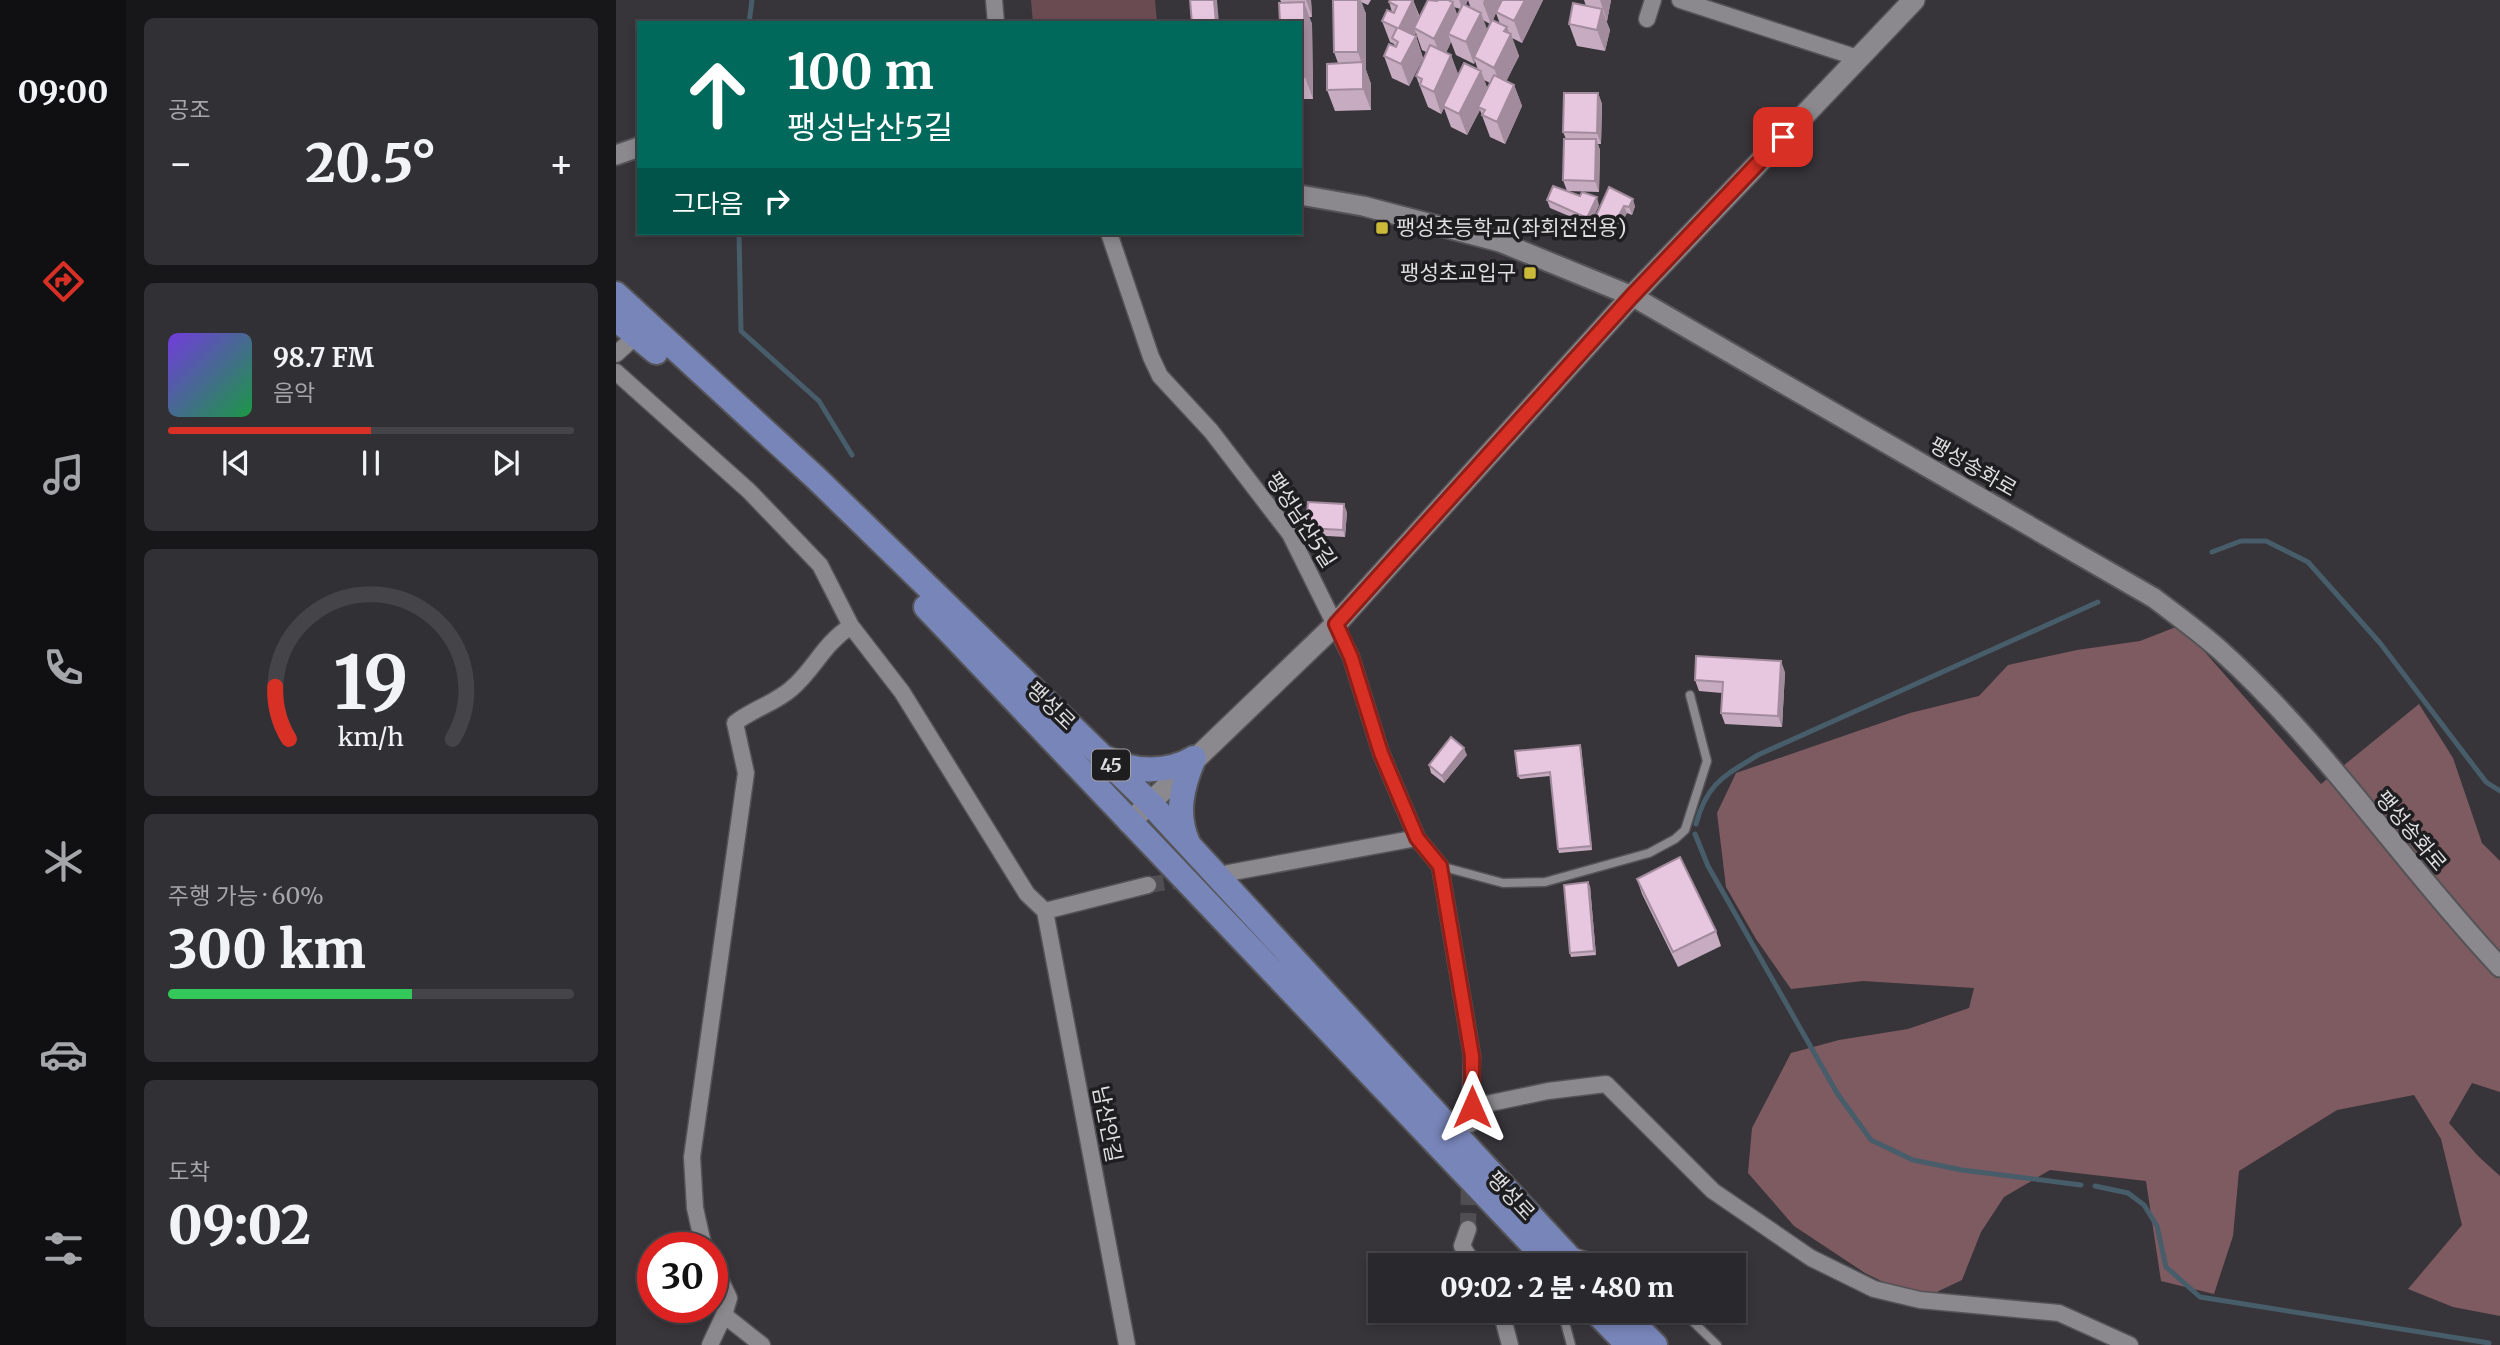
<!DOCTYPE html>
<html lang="ko">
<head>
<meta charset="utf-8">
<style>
	body { margin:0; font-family:Merriweather,"Noto Sans KR",serif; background:#313034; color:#f1f3f6; height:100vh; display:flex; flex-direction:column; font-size:26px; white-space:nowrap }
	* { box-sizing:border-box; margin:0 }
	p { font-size:23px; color:#a5a6a9 }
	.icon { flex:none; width:38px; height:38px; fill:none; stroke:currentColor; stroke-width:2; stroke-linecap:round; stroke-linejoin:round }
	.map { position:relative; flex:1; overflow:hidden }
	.panel { display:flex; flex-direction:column; gap:18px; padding:18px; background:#171618; width:490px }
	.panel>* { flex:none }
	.hud { position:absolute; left:21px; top:21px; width:665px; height:214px; border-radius:0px; box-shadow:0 4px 10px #0003,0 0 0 2px #454448; background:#00695c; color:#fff; overflow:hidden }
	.speed { position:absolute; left:21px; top:1232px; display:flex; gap:14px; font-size:35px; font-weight:700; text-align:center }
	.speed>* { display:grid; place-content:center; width:91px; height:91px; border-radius:50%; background:#29282c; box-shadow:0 4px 10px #0003,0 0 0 2px #454448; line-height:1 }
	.speed .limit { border:10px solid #d22; background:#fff; color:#111 }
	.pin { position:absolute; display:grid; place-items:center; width:60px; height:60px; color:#fff; margin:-30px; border-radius:14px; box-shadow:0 4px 10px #0006 }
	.me { position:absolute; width:77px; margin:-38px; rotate:0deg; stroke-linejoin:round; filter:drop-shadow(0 0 5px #0008) }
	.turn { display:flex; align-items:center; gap:24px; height:147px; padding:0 35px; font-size:32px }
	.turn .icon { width:91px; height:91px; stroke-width:2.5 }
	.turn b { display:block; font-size:49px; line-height:60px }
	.then { display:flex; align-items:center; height:66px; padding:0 35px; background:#0003; gap:14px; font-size:26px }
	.big { font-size:52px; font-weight:800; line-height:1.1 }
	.panel .tile { flex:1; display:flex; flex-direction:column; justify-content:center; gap:10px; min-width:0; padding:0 24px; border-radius:10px; background:#313034 }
	.panel .dial { align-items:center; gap:0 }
	.dial svg { height:182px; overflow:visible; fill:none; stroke:#454448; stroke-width:7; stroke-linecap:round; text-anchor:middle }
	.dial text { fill:#f1f3f6; stroke:none }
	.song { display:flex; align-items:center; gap:21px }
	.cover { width:84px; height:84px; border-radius:10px; background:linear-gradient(135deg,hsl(260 70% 55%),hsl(140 70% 35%)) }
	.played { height:7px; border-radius:4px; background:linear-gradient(90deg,#d93025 50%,#454448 50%) }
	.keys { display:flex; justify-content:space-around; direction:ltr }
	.heat { display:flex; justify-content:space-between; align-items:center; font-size:38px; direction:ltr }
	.charge { height:10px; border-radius:5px; background:linear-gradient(90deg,#34c759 60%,#454448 0) }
	.trip { position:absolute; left:752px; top:1253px; width:378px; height:70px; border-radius:0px; background:#29282c; box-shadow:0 4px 10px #0003,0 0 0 2px #454448; font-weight:800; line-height:70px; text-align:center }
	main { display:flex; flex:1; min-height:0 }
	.menu { display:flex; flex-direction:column; width:126px; justify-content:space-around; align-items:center; background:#101012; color:#a5a6a9 }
	.menu .icon { width:49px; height:49px }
	.menu .selected { color:#d93025 }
	.menu b { font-size:32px; color:#f1f3f6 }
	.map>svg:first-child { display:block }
</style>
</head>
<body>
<main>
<nav class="menu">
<b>09:00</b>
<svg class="icon selected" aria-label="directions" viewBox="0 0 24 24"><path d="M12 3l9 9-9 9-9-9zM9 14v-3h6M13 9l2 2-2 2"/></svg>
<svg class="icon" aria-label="music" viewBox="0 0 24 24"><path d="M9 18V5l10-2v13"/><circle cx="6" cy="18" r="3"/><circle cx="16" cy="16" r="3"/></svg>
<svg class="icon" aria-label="phone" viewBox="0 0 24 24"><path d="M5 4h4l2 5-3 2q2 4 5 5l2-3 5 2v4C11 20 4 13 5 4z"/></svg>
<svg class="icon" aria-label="climate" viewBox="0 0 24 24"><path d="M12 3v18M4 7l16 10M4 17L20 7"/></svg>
<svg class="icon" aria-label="car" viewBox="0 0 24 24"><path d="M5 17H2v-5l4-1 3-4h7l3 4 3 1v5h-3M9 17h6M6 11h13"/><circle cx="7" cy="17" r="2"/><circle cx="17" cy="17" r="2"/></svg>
<svg class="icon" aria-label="filters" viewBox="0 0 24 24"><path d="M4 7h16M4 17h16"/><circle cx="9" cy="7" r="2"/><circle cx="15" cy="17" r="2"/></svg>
</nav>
<section class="panel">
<div class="tile"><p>공조</p>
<div class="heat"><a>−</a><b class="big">20.5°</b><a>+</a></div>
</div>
<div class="tile">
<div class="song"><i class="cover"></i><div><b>98.7 FM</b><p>음악</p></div></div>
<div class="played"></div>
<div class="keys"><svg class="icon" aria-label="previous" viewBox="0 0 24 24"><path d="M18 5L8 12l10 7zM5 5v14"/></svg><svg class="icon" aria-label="pause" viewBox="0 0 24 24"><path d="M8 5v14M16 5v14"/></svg><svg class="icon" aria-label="next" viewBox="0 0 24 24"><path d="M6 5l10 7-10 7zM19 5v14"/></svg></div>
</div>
<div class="tile dial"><svg viewBox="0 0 100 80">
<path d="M14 69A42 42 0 1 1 86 69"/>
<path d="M14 69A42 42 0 0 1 8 46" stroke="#d93025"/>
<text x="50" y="56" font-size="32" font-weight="700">19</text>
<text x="50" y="72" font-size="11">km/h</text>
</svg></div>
<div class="tile"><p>주행 가능 · 60%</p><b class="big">300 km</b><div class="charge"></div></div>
<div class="tile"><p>도착</p><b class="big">09:02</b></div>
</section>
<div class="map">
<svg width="1884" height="1345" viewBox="0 0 1884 1345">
	<rect width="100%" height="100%" fill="#37353a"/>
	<path fill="#6a4b51" d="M415,0H539L541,23H417Z"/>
	<path fill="#7e5a61" d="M1565,625L1705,784L1803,704L1837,758L1866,843L1884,861V1092L1856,1083L1833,1123L1862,1156L1884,1176V1316L1837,1307L1792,1289L1846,1225L1825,1139L1798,1095L1721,1110L1623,1171L1617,1236L1598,1294L1545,1281L1530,1181L1434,1170L1388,1197L1365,1232L1346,1280L1304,1300L1249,1273L1178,1226L1132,1173L1136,1128L1175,1053L1223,1040L1292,1029L1353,1008L1358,988L1247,981L1175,989L1140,939L1110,887L1101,813L1120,773L1294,713L1363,696L1392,665L1461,650L1524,641Z"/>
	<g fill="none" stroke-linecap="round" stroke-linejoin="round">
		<path stroke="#485d6a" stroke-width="5" d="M133,23L136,0
			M123,233L125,331L203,401L236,455
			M1596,552L1625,541H1650L1692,562L1764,643L1870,782L1884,791
			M1080,824C1091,783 1108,776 1142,755L1482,602
			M1079,834L1092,866L1221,1093L1255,1140L1297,1160L1346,1170L1465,1185
			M1479,1186L1512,1193L1528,1205L1541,1226L1550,1267L1584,1297L1873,1343"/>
		<path stroke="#504e53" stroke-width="16" stroke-dasharray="16 8" stroke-linecap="butt" d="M532,885L607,874
			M852,1229L853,1175"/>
		<defs>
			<path id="service" d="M824,866L887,883L929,882L1033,853L1059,839L1069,830L1091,761L1074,695
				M961,1253L998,1265
				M946,1311L955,1345
				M1066,1311L1101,1345"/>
			<path id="minor" d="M378,0L380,23
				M1064,0L1242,58
				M1031,19L1037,0
				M493,233L535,357L544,376L595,431L674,534L735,657L765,753L801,838L824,866L856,1056L854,1124
				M0,354L21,335
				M0,372L133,491L204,565L235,626L286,692L411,894L429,911
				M612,873L801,838
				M429,911L511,1345
				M429,911L532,885
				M856,1107L932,1091L990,1084L1097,1191L1195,1258L1258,1289L1304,1300L1443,1313L1514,1345
				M852,1229L846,1246L858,1265
				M88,1248L79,1208L76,1157L130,773L119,723C137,709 159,703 175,689C199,669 206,645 235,626
				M96,1262L113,1298L108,1315L146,1345
				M885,1311L894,1345
				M94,1345L108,1315"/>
			<path id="tertiary" d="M0,155L23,147
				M684,195L747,206L884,242L1016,296L1538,598C1560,615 1584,632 1605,651C1709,745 1788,865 1884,967"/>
			<path id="secondary" d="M513,823L720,624L1016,296L1298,0"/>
			<path id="primary" d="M0,294L200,478L534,803L960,1265
				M0,319L40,352
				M310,607L936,1265
				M492,759C518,773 553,773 578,758
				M572,843C559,814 566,786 578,758
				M979,1311L1012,1345
				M1005,1311L1039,1345"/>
		</defs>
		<use href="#service" stroke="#545356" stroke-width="11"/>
		<use href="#minor" stroke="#545356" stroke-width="19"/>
		<use href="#tertiary" stroke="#545356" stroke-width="23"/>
		<use href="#secondary" stroke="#545356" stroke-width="24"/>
		<use href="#primary" stroke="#545356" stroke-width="28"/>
		<use href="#service" stroke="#8b898e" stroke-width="8"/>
		<use href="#minor" stroke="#8b898e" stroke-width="16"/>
		<use href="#tertiary" stroke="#8b898e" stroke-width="19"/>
		<use href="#secondary" stroke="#8b898e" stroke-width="21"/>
		<use href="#primary" stroke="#7885b9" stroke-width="24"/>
	</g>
	<path fill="#c7abc0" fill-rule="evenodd" d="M664,0H695L696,17H693L696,24L697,99H684V23L666,3Z
		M717,0H755L752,5L745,2L750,14V70L755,84V110L719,111L711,90L722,63L718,52Z
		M797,0L804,17L822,0H852L849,6L855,9L852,0H927L906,43L896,38L903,56L890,81L898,85L906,106L889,144L874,137L864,110L851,135L835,127L828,108L825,114L812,107L800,76L810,52L806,50L800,33L798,35L800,36L807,58L793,86L776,78L768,56L779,47L778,44L774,42L766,21L776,12L773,2ZM838,7L844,9L841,15ZM880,13L884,24L877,20ZM867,20L874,24L871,30ZM835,42L840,55L858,64L859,61L862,70L842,75L835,55L830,53ZM868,80L874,83L871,88Z
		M968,0H995L991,21H990L994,30L989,51L961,46L953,24L970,6Z
		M982,93L986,104L985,144H982L984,150L983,192L951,191L947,180L950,139L947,132Z
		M993,187L1019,206L1016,215L1011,213L1000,232L982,225L979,218Z
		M931,200L983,205L974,225L934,208Z
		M731,512L729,537L693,535L690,528Z
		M1169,672L1166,727L1109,724L1105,713L1106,693L1083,691L1079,680Z
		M964,745L965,748L976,850L943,853L942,849L934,776L904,779L902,776Z
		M851,755L828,783L815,773L813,765Z
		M1021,879L1100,931L1105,946L1062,967L1026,894Z
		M974,886L980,955L955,957L954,953Z"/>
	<path fill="#a28b9c" d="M598,0H601L603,23H600Z
		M690,0H695L696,17Z
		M742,0H745L750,14V70L755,84V110L747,89V67L742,52Z
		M797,0L805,22L798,28L800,33L791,50L783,28Z
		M843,0H852L847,11Z
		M868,0H886L875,24L867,3Z
		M909,0H927L906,43L898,21Z
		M984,0H995L991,21Z
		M688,2L696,24L697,99L689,77Z
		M837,2L844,23L832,34L835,42L826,61L818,39Z
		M986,9L994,30L989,51L981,30Z
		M865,13L873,34L858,57L859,61L858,64L850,42Z
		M891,27L894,36L895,34L903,56L886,90L878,68L888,31Z
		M800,36L807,58L793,86L785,64Z
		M835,55L843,76L827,106L828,108L825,114L818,92Z
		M865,71L873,92L862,107L864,110L851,135L843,114Z
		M898,85L906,106L889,144L881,122Z
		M982,93L986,104L985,144L981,133Z
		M980,139L984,150L983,192L979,181Z
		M981,197L983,205L974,225L971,218Z
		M1017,199L1019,206L1016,215L1013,207Z
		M1008,206L1011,213L1000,232L998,225Z
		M728,504L731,512L729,537L727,530Z
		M1165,661L1169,672L1166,727L1162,716Z
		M964,745L965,748L976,850L975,846Z
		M848,748L851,755L828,783L826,776Z
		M972,882L974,886L980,955L978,951Z"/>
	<path fill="#e7c7df" stroke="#a28b9c" stroke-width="2" d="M574,0H598L600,23H576Z
		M717,0H742V52H718Z
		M774,0H797L783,28L800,36L785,64L768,56L773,44L780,47L782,42L776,38L781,28L766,21L771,10L778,13L781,6L773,2Z
		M812,0L821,1L822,0H832L837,2L818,39L798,28Z
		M886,0H909L898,21L880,12Z
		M688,2L689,77L684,78V23H664L663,3Z
		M957,3L986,9L981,30L953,24Z
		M847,4L865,13L850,42L832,34Z
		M876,20L891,27L888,31L895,34L878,68L858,57Z
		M814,45L835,55L818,92L804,85L806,79L800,76Z
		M747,62V89L711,90V64Z
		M848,63L865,71L843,114L827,106Z
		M878,75L898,85L881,122L866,115L869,110L862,107Z
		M948,93H982L981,133L947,132Z
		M948,139H980L979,181L947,180Z
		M937,186L964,196L966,192L981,197L971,218L931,200Z
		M993,187L1017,199L1013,207L1008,206L998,225L979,218Z
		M692,502L728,504L727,530L690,528Z
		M1080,656L1165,661L1162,716L1105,713L1107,682L1079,680Z
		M835,737L848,748L826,776L813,765Z
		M964,745L975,846L942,849L934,772L902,776L899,751Z
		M1064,857L1100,931L1057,952L1021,879Z
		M972,882L978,951L954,953L948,885Z"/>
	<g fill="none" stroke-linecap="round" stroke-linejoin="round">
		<defs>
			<path id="route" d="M856,1107V1056L824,866L801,838L765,753L735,657L720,624L1016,296L1167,137"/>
		</defs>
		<use href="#route" stroke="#8d1f18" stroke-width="18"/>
		<use href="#route" stroke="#d93025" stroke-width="12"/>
	</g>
	<g fill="#cbb939" stroke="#1e1d1f" stroke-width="2.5">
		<rect x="759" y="221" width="14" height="14" rx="3.5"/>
		<rect x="907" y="266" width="14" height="14" rx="3.5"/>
	</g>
	<g text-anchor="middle" stroke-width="7" stroke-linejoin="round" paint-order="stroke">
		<rect fill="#1e1d1f" stroke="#a4a3a6" stroke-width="2" x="476" y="749.5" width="38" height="31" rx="5"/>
		<g font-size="19" font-weight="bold" fill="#dedde0">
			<text x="495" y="772">45</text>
		</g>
		<g font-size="21" fill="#dedde0" stroke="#1e1d1f" text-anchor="start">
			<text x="780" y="235">팽성초등학교(좌회전전용)</text>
			<text x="900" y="280" text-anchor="end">팽성초교입구</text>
		</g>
		<g font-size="21" fill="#dedde0" stroke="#1e1d1f">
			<text transform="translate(1357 467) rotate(30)" y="7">팽성송화로</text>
			<text transform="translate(685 520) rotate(57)" y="7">팽성남산5길</text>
			<text transform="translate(435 706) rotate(44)" y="7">팽성로</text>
			<text transform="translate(1795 831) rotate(50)" y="7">팽성송화로</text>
			<text transform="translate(491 1124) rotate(79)" y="7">남산안길</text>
			<text transform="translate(895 1196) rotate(47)" y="7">팽성로</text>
		</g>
	</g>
</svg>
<div class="speed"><div class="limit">30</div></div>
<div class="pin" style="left:1167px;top:137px;background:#d93025"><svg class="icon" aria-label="arrive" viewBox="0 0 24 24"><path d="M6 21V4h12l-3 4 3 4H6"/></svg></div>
<svg class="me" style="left:856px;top:1107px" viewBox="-20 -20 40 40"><path d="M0-17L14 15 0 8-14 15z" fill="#d93025" stroke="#fff" stroke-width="4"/></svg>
<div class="trip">09:02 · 2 분 · 480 m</div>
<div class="hud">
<div class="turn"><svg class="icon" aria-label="ahead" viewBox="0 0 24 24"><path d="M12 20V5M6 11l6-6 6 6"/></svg><div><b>100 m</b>팽성남산5길</div></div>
<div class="then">그다음<svg class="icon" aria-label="right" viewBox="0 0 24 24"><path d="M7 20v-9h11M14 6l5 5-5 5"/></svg></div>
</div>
</div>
</main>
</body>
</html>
